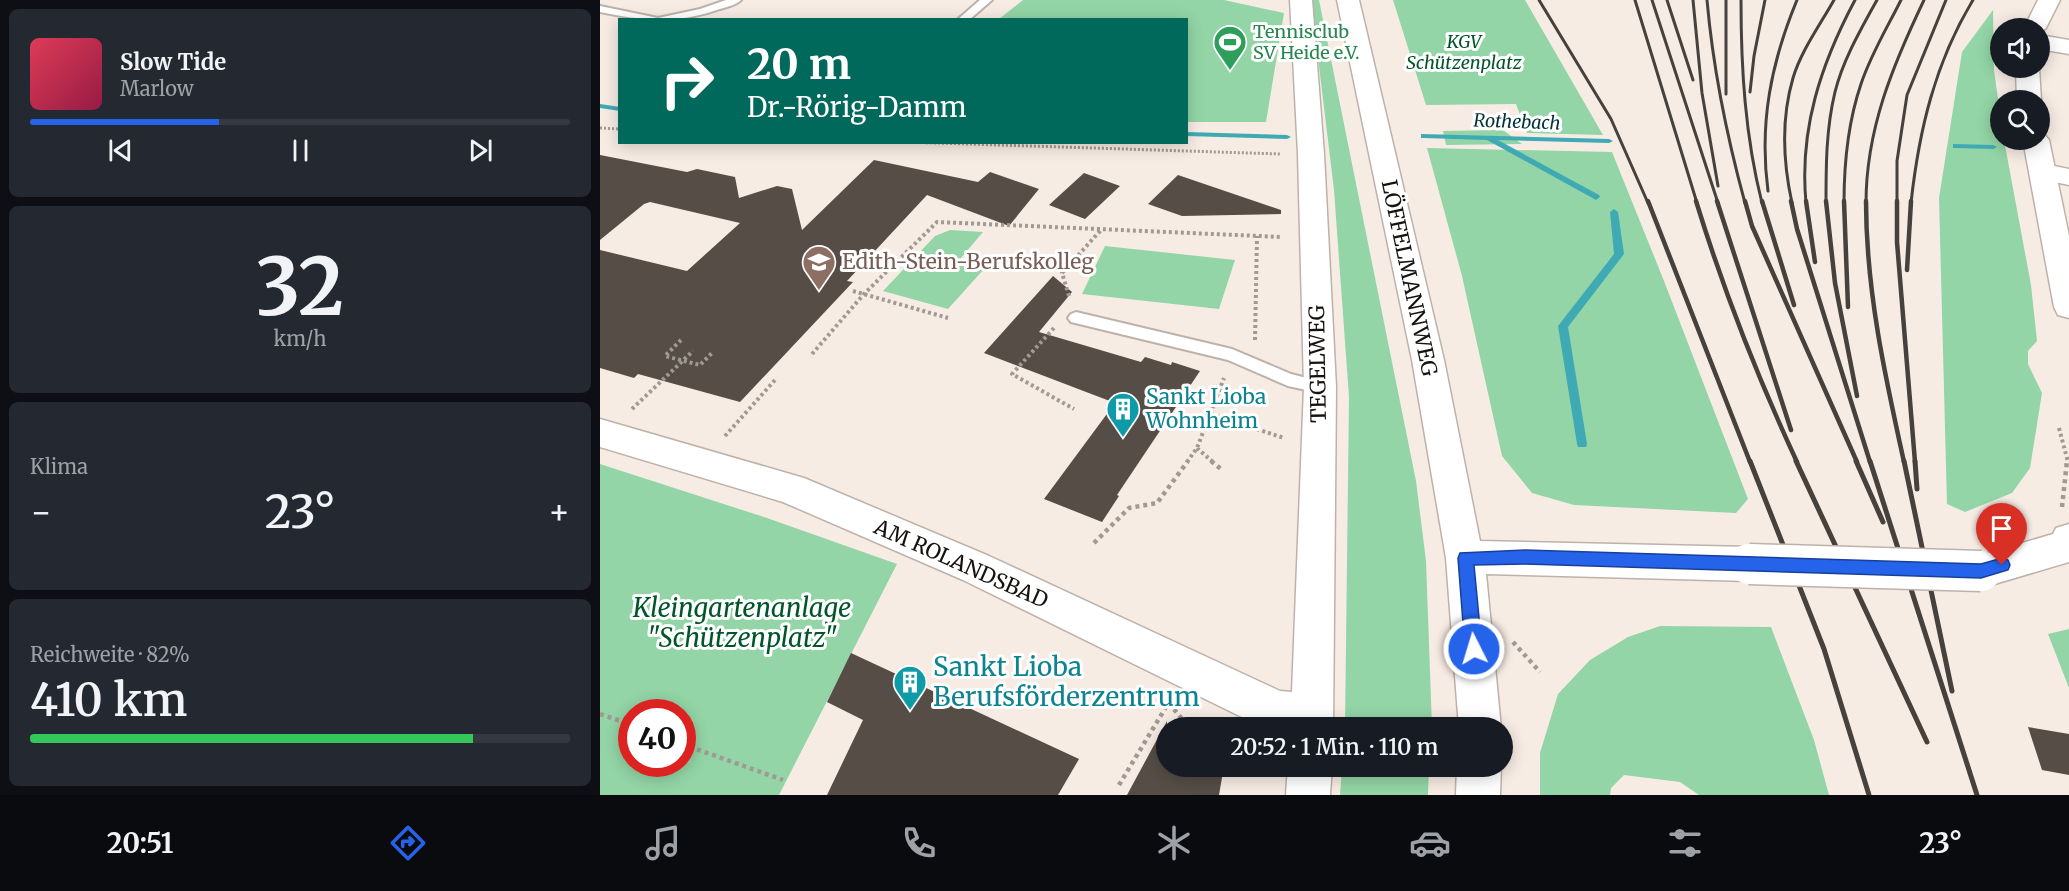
<!DOCTYPE html>
<html lang="de">
<head>
<meta charset="utf-8">
<style>
	body { margin:0; font-family:Merriweather,serif; background:#242831; color:#f1f3f6; height:100vh; display:flex; flex-direction:column; font-size:22px; white-space:nowrap }
	* { box-sizing:border-box; margin:0 }
	p { font-size:20px; color:#9ea1a6 }
	.icon { flex:none; width:33px; height:33px; fill:none; stroke:currentColor; stroke-width:2; stroke-linecap:round; stroke-linejoin:round }
	.map { position:relative; flex:1; overflow:hidden }
	.details { display:flex; flex-direction:column; gap:9px; padding:9px; background:#0d0f14; width:600px }
	.details>* { flex:none }
	.hud { position:absolute; left:18px; top:18px; width:570px; height:126px; border-radius:0px; box-shadow:0 3px 15px #0003; background:#00695c; color:#fff; overflow:hidden }
	.buttons { position:absolute; left:1390px; top:18px; display:grid; gap:12px }
	.buttons a { display:grid; place-items:center; width:60px; height:60px; border-radius:50%; background:#171b24; box-shadow:0 3px 15px #0003; font-size:30px }
	.speed { position:absolute; left:18px; top:699px; display:flex; gap:12px; font-size:30px; font-weight:700; text-align:center }
	.speed>* { display:grid; place-content:center; width:78px; height:78px; border-radius:50%; background:#171b24; box-shadow:0 3px 15px #0003; line-height:1 }
	.speed .limit { border:9px solid #d22; background:#fff; color:#111 }
	.pin { position:absolute; display:grid; place-items:center; width:51px; height:51px; color:#fff; margin:-62px -26px; border-radius:50% 50% 50% 0; rotate:-45deg; box-shadow:0 0 6px #0007 }
	.pin .icon { rotate:45deg }
	.me { position:absolute; width:66px; margin:-33px; rotate:355deg; stroke-linejoin:round; filter:drop-shadow(0 0 4px #0008) }
	.turn { display:flex; align-items:center; gap:21px; height:126px; padding:0 30px; font-size:27px }
	.turn .icon { width:78px; height:78px; stroke-width:2.5 }
	.turn b { display:block; font-size:42px; line-height:51px }
	.big { font-size:45px; font-weight:600; line-height:1.1 }
	.details .widget { flex:1; display:flex; flex-direction:column; justify-content:center; gap:9px; min-width:0; padding:0 21px; border-radius:9px; background:#242831 }
	.details .dial { align-items:center; gap:0 }
	.dial b { font-size:78px; line-height:1 }
	.song { display:flex; align-items:center; gap:18px }
	.cover { width:72px; height:72px; border-radius:9px; background:linear-gradient(135deg,hsl(350 70% 55%),hsl(340 70% 35%)) }
	.played { height:6px; border-radius:3px; background:linear-gradient(90deg,#2563eb 35%,#363941 35%) }
	.keys { display:flex; justify-content:space-around; direction:ltr }
	.heat { display:flex; justify-content:space-between; align-items:center; font-size:33px; direction:ltr }
	.charge { height:9px; border-radius:4px; background:linear-gradient(90deg,#34c759 82%,#363941 0) }
	.trip { position:absolute; left:556px; top:717px; width:357px; height:60px; border-radius:30px; background:#171b24; box-shadow:0 3px 15px #0003; font-weight:600; line-height:60px; text-align:center }
	.tabs { display:flex; height:96px; justify-content:space-around; align-items:center; background:#090b0e; color:#9ea1a6 }
	.tabs .icon { width:42px; height:42px }
	.tabs .active { color:#2563eb }
	.tabs b { font-size:27px; color:#f1f3f6 }
	main { display:flex; flex:1; min-height:0 }
	.map>svg:first-child { display:block }
</style>
</head>
<body>
<main>
<section class="details">
<div class="widget">
<div class="song"><i class="cover"></i><div><b>Slow Tide</b><p>Marlow</p></div></div>
<div class="played"></div>
<div class="keys"><svg class="icon" aria-label="previous" viewBox="0 0 24 24"><path d="M18 5L8 12l10 7zM5 5v14"/></svg><svg class="icon" aria-label="pause" viewBox="0 0 24 24"><path d="M8 5v14M16 5v14"/></svg><svg class="icon" aria-label="next" viewBox="0 0 24 24"><path d="M6 5l10 7-10 7zM19 5v14"/></svg></div>
</div>
<div class="widget dial"><b>32</b><p>km/h</p></div>
<div class="widget"><p>Klima</p>
<div class="heat"><a>−</a><b class="big">23°</b><a>+</a></div>
</div>
<div class="widget"><p>Reichweite · 82%</p><b class="big">410 km</b><div class="charge"></div></div>
</section>
<div class="map">
<svg width="1469" height="795" viewBox="0 0 1469 795">
	<rect width="100%" height="100%" fill="#f7ece4"/>
	<path fill="#93d5a6" fill-rule="evenodd" d="M423,0H624L684,13L666,122H587L586,20L399,19Z
		M711,0H719L816,481L826,561L832,727H745L749,397L734,190Z
		M793,0H925L1003,135L927,133L916,104L826,105Z
		M1393,10L1394,70L1401,121V140H1404L1431,285L1437,341L1428,351V364L1442,393L1430,468L1412,493L1365,512L1347,504L1339,198L1362,52Z
		M903,130L922,144L846,145L843,131Z
		M827,148L1012,152L1064,281L1148,499L1136,513L974,505L932,493L902,456L862,276Z
		M350,230L383,232L355,265L384,269L348,309L283,291L335,236Z
		M505,246L635,260L619,309L482,294Z
		M0,464L167,518L297,564L179,795H0ZM32,712H82V764H32Z
		M1060,626L1171,627L1214,740L1229,795H1099L1080,782L1024,775L1011,788L1010,795H940V753L958,694L990,660L1028,637Z
		M1469,629V688L1448,634Z
		M742,767H829L828,795H740Z"/>
	<g fill="none" stroke-linecap="round" stroke-linejoin="round">
		<path fill="#40aab4" fill-rule="evenodd" d="M0,104L20,107V111L0,108Z
			M586,132L687,135L691,137L687,139L586,136Z
			M821,134L1009,139L1013,141L1009,143L898,140L999,195L1000,197L996,200L887,140L824,138H821Z
			M1353,144L1393,145L1397,147L1393,149L1356,148H1353Z
			M1014,209L1018,212L1024,254L968,327L987,444L986,447H978L977,444L958,326L1014,254L1010,212Z"/>
	</g>
	<path fill="#554d46" d="M0,155L87,172L97,169L135,177L139,198L177,186L192,189L202,230L274,160L378,182L390,172L439,189L409,226L327,195L247,281L253,282L140,402L38,374L34,378L0,368V250L87,271L140,223L50,202L44,204L0,240Z
		M484,173L520,186L485,219L449,205Z
		M578,175L681,210V214L582,216L548,204Z
		M453,276L472,292L439,332L541,362L545,357L571,365L572,362L600,371L517,495L519,496L502,522L444,499L515,403L384,353Z
		M251,653L479,759L458,795H227L263,720L227,702Z
		M567,721V766H624L619,795H527Z
		M1428,727L1469,734V775L1442,770Z"/>
	<g fill="none" stroke-linecap="round" stroke-linejoin="round">
		<defs>
			<path id="service" d="M126,0H141C136,5 127,7 120,9C80,24 41,21 0,12V6L58,18L100,9Z
				M380,0H392L369,20H357Z
				M476,312L632,349L691,374L726,383L728,387L726,391L720,393L688,386L628,360L471,322L468,318L471,314Z"/>
			<path id="minor" d="M690,0H712L724,154L736,387L733,728H664L363,580L183,502L0,447V419L204,478L389,556L680,691L692,692L704,387L698,154Z
				M1440,35L1469,40V54L1440,49Z
				M1444,164L1469,169V185L1435,178L1431,172L1435,166Z
				M688,766H732L730,795H686Z"/>
			<path id="tertiary" d="M737,0H759L844,360L880,541L1149,547L1162,552L1168,564L1162,576L1149,581L886,574L901,728H859L846,558L812,360Z
				M1438,0H1460L1446,28L1440,33V28H1424Z
				M1416,68H1439L1441,100L1440,102L1417,100Z
				M1440,133L1445,135L1449,140L1469,236V318L1458,315L1454,307L1423,140H1440Z
				M1469,524V562L1381,588L1368,583L1362,571L1368,559L1453,534L1456,528Z
				M857,766H901L900,795H856Z"/>
		</defs>
		<use href="#service" stroke="#bdb2aa" stroke-width="4"/>
		<use href="#minor" stroke="#bdb2aa" stroke-width="3"/>
		<use href="#tertiary" stroke="#bdb2aa" stroke-width="3"/>
		<path stroke="#a19993" stroke-width="3" stroke-dasharray="2 2" stroke-linecap="butt" d="M0,128L20,129
			M306,142L680,154"/>
		<path stroke="#a19993" stroke-width="4" stroke-dasharray="3 3" stroke-linecap="butt" d="M253,291L348,318
			M469,296L462,273L501,230
			M454,328L412,374L474,409
			M81,340L65,356L100,365L113,352
			M655,340L657,236
			M212,354L264,294L337,222L682,237
			M32,409L93,351
			M611,414L684,438
			M1459,428L1468,462
			M125,436L175,380
			M597,448L613,462
			M587,462L597,448L624,378"/>
		<path stroke="#a19993" stroke-width="4.5" stroke-dasharray="4 4" stroke-linecap="butt" d="M611,461L622,470
			M1462,507L1467,461
			M494,543L529,508L557,503L588,461
			M913,642L940,672
			M569,703L589,728
			M0,714L32,725
			M82,744L183,780
			M519,785L569,702"/>
		<use href="#service" fill="#fff" fill-rule="evenodd"/>
		<use href="#minor" fill="#fff" fill-rule="evenodd"/>
		<use href="#tertiary" fill="#fff" fill-rule="evenodd"/>
		<path stroke="#46413d" stroke-width="3" d="M939,0L1011,119L1048,203
			M1035,0L1097,203
			M1052,0L1118,203
			M1067,0L1093,80
			M1093,0L1102,93L1118,186
			M1107,0C1113,68 1127,137 1145,203
			M1126,0V94
			M1141,0C1141,68 1145,136 1162,203
			M1150,92L1154,56L1165,0
			M1168,191C1159,123 1171,63 1197,0
			M1192,203C1183,162 1181,119 1193,78C1201,51 1220,25 1234,0
			M1206,203C1199,129 1221,64 1255,0
			M1226,203C1226,166 1226,129 1235,92C1243,60 1261,29 1277,0
			M1244,203C1244,163 1248,122 1261,84C1271,54 1287,28 1301,0
			M1266,203C1266,129 1293,65 1324,0
			M1297,203V161L1307,95L1346,0
			M1311,203C1319,130 1335,63 1373,0"/>
		<path stroke="#46413d" stroke-width="4.5" d="M1048,201L1150,462
			M1096,201C1124,292 1157,376 1197,462
			M1117,201L1191,430
			M1145,201L1152,226L1257,462
			M1162,201L1194,305
			M1191,201L1197,229L1270,462
			M1206,201L1215,262
			M1226,201L1235,283L1257,396
			M1244,201L1248,307
			M1266,201C1266,290 1285,376 1304,462
			M1297,201V242L1315,462
			M1307,270L1311,201"/>
		<path stroke="#46413d" stroke-width="5" d="M1150,461L1224,649L1269,795
			M1196,461L1327,742
			M1256,461L1283,522
			M1270,461L1377,795
			M1304,461L1352,691
			M1315,461L1317,489"/>
		<defs>
			<path id="tertiary-bridge" d="M1149,564L1381,571"/>
		</defs>
		<use href="#tertiary-bridge" stroke="#bdb2aa" stroke-width="43" stroke-linecap="butt"/>
		<use href="#tertiary-bridge" stroke="#fff" stroke-width="40"/>
	</g>
	<path fill="#2563eb" stroke="#184099" stroke-width="1.5" d="M925,550L1381,564L1402,558L1408,560L1410,565L1408,570L1381,578L925,564L874,565L882,649L880,655L874,657L868,655L865,649L858,558L860,553Z"/>
	<defs>
		<symbol id="stadium-pin" viewBox="-11 -11 22 30"><path d="M0 17L-7.5 6A9.5 9.5 0 1 1 7.5 6Z" fill="#2e9e5b" stroke="#fff"/><path d="M0-5a6.5 5 0 1 0 0 10a6.5 5 0 1 0 0-10ZM-3.5-1.8h7v3.6h-7Z" fill="#fff"/></symbol>
		<symbol id="school-pin" viewBox="-11 -11 22 30"><path d="M0 17L-7.5 6A9.5 9.5 0 1 1 7.5 6Z" fill="#8d6e63" stroke="#fff"/><path d="M0-5L7-2L0 1L-7-2ZM-4 1L0 2.5L4 1V4Q0 6-4 4Z" fill="#fff"/></symbol>
		<symbol id="building-pin" viewBox="-11 -11 22 30"><path d="M0 17L-7.5 6A9.5 9.5 0 1 1 7.5 6Z" fill="#0f9aa8" stroke="#fff"/><path d="M-4-6H4V6H1V3H-1V6H-4ZM-2.5-4.3h1.7v1.8h-1.7ZM.8-4.3h1.7v1.8H.8ZM-2.5-1h1.7V.8h-1.7ZM.8-1h1.7V.8H.8Z" fill="#fff"/></symbol>
	</defs>
	<g fill-rule="evenodd">
		<use href="#stadium-pin" x="611" y="23" width="38" height="52"/>
		<use href="#school-pin" x="200" y="243" width="38" height="52"/>
		<use href="#building-pin" x="504" y="390" width="38" height="52"/>
		<use href="#building-pin" x="291" y="663" width="38" height="52"/>
	</g>
	<g text-anchor="middle" stroke-width="6" stroke-linejoin="round" paint-order="stroke">
		<g font-size="18" fill="#27864d" stroke="#fff" text-anchor="start">
			<text x="653" y="38">Tennisclub<tspan x="653" dy="21">SV Heide e.V.</tspan></text>
		</g>
		<g font-size="18" font-style="italic" fill="#02552a" stroke="#fff">
			<text x="864" y="48">KGV<tspan x="864" dy="21">Schützenplatz</tspan></text>
		</g>
		<g font-size="18" font-style="italic" fill="#003237" stroke="#fff">
			<text transform="translate(917 122) rotate(2)" y="6">Rothebach</text>
		</g>
		<g font-size="21" fill="#785e54" stroke="#fff" text-anchor="start">
			<text x="242" y="269">Edith-Stein-Berufskolleg</text>
		</g>
		<g font-size="21" fill="#15120f" stroke="#fff">
			<text transform="translate(809 278) rotate(78)" y="7">LÖFFELMANNWEG</text>
			<text transform="translate(718 364) rotate(-91)" y="7">TEGELWEG</text>
			<text transform="translate(361 564) rotate(24)" y="7">AM ROLANDSBAD</text>
		</g>
		<g font-size="21" fill="#0d838f" stroke="#fff" text-anchor="start">
			<text x="546" y="404">Sankt Lioba<tspan x="546" dy="24">Wohnheim</tspan></text>
		</g>
		<g font-size="26" font-style="italic" fill="#02552a" stroke="#fff">
			<text x="142" y="617">Kleingartenanlage<tspan x="142" dy="30">"Schützenplatz"</tspan></text>
		</g>
		<g font-size="26" fill="#0d838f" stroke="#fff" text-anchor="start">
			<text x="333" y="676">Sankt Lioba<tspan x="333" dy="30">Berufsförderzentrum</tspan></text>
		</g>
	</g>
</svg>
<div class="buttons">
<a><svg class="icon" aria-label="sound" viewBox="0 0 24 24"><path d="M4 9h4l5-4v14l-5-4H4zM17 9q2 3 0 6"/></svg></a>
<a><svg class="icon" aria-label="search" viewBox="0 0 24 24"><circle cx="10" cy="10" r="6"/><path d="M15 15l6 6"/></svg></a>
</div>
<div class="speed"><div class="limit">40</div></div>
<div class="pin" style="left:1402px;top:565px;background:#d93025"><svg class="icon" aria-label="arrive" viewBox="0 0 24 24"><path d="M6 21V4h12l-3 4 3 4H6"/></svg></div>
<svg class="me" style="left:874px;top:649px" viewBox="-20 -20 40 40"><circle r="17" fill="#2563eb" stroke="#fff" stroke-width="3"/><path d="M0-11L8 9 0 5-8 9z" fill="#fff"/></svg>
<div class="trip">20:52 · 1 Min. · 110 m</div>
<div class="hud">
<div class="turn"><svg class="icon" aria-label="right" viewBox="0 0 24 24"><path d="M7 20v-9h11M14 6l5 5-5 5"/></svg><div><b>20 m</b>Dr.-Rörig-Damm</div></div>
</div>
</div>
</main>
<nav class="tabs">
<b>20:51</b>
<svg class="icon active" aria-label="directions" viewBox="0 0 24 24"><path d="M12 3l9 9-9 9-9-9zM9 14v-3h6M13 9l2 2-2 2"/></svg>
<svg class="icon" aria-label="music" viewBox="0 0 24 24"><path d="M9 18V5l10-2v13"/><circle cx="6" cy="18" r="3"/><circle cx="16" cy="16" r="3"/></svg>
<svg class="icon" aria-label="phone" viewBox="0 0 24 24"><path d="M5 4h4l2 5-3 2q2 4 5 5l2-3 5 2v4C11 20 4 13 5 4z"/></svg>
<svg class="icon" aria-label="climate" viewBox="0 0 24 24"><path d="M12 3v18M4 7l16 10M4 17L20 7"/></svg>
<svg class="icon" aria-label="car" viewBox="0 0 24 24"><path d="M5 17H2v-5l4-1 3-4h7l3 4 3 1v5h-3M9 17h6M6 11h13"/><circle cx="7" cy="17" r="2"/><circle cx="17" cy="17" r="2"/></svg>
<svg class="icon" aria-label="filters" viewBox="0 0 24 24"><path d="M4 7h16M4 17h16"/><circle cx="9" cy="7" r="2"/><circle cx="15" cy="17" r="2"/></svg>
<b>23°</b>
</nav>
</body>
</html>
